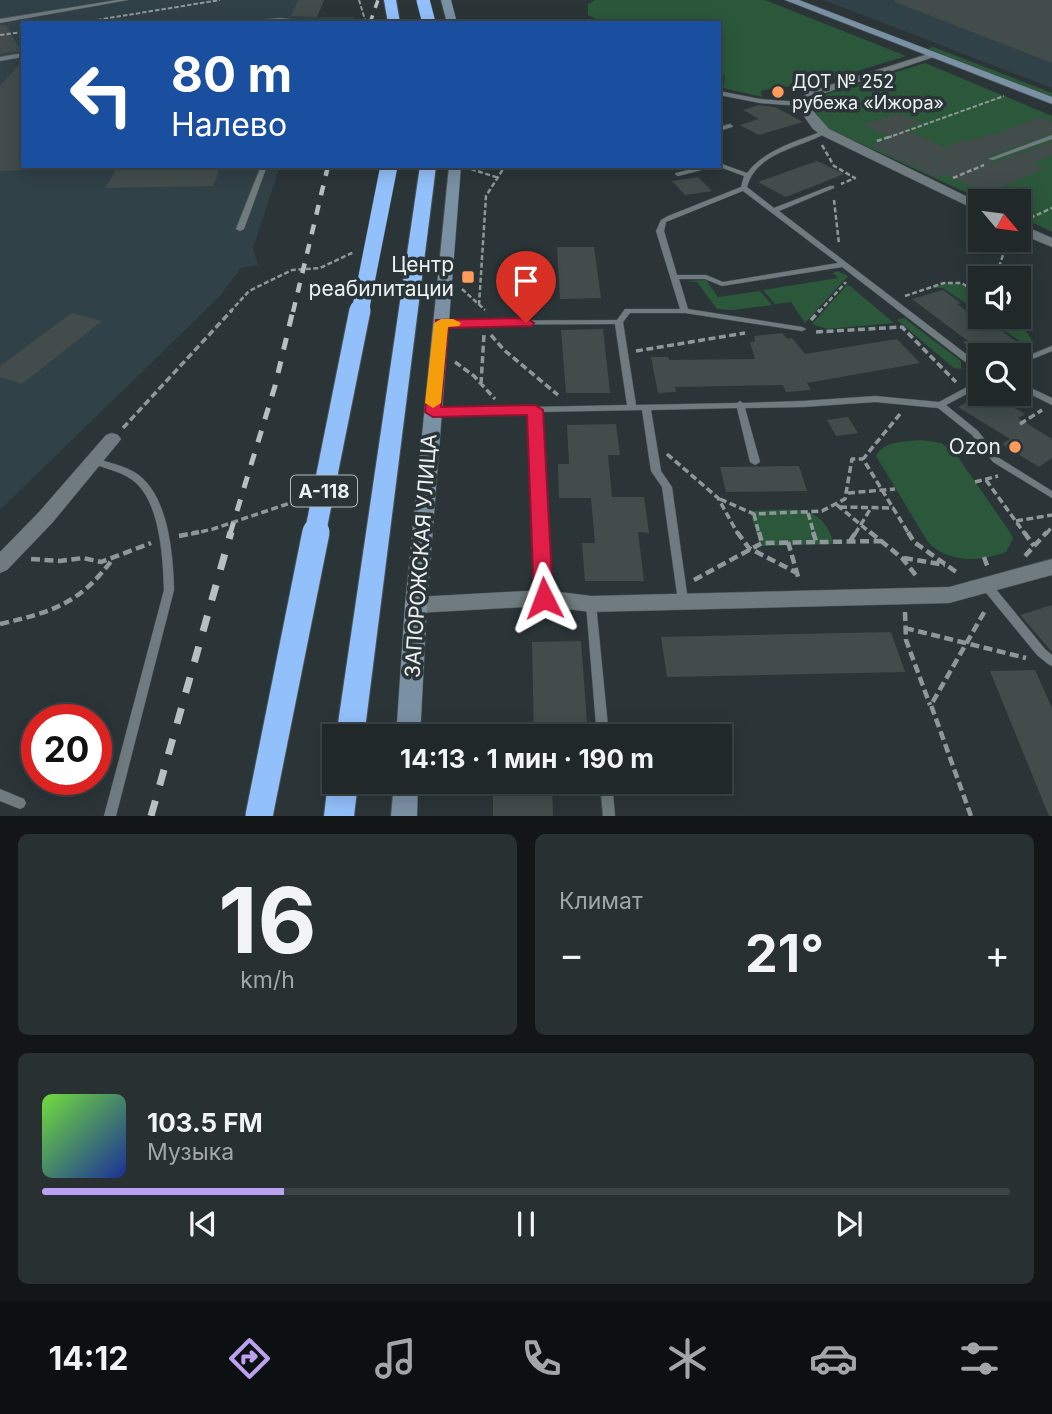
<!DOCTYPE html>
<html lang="ru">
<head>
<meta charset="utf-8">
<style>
	body { margin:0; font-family:Inter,sans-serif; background:#283032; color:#f1f3f6; height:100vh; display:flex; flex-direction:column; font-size:26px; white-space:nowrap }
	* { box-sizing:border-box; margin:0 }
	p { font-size:23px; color:#a2a6a8 }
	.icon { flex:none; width:38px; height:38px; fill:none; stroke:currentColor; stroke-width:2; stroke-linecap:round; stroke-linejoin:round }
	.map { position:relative; height:816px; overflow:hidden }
	.details { display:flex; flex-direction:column; gap:18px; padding:18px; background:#121617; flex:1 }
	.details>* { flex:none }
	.top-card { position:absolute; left:21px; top:21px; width:700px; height:147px; border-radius:0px; box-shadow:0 4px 18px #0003,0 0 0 2px #3d4447; background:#1a4fa0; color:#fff; overflow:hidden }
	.needle { width:46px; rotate:119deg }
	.fabs { position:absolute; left:968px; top:189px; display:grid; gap:14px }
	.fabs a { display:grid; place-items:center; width:63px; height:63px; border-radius:0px; background:#20282a; box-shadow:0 4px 18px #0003,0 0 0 2px #3d4447; font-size:35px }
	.speed { position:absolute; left:21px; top:704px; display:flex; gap:14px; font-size:35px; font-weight:700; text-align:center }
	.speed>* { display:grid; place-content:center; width:91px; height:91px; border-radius:50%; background:#20282a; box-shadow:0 4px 18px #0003,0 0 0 2px #3d4447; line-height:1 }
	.speed .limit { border:10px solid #d22; background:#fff; color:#111 }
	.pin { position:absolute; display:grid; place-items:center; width:60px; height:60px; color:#fff; margin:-72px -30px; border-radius:50% 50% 50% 0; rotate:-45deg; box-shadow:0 0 7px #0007 }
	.pin .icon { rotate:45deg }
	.me { position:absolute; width:77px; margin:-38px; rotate:357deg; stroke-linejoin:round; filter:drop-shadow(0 0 5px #0008) }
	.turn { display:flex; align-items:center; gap:24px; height:147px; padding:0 35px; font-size:32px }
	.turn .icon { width:91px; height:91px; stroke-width:2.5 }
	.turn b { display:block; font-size:49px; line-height:60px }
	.big { font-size:52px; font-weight:700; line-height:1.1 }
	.details .card { flex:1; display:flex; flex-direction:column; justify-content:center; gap:10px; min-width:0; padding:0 24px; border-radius:10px; background:#283032 }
	.details .dial { align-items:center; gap:0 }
	.dial b { font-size:91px; line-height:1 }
	.song { display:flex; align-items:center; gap:21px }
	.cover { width:84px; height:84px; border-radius:10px; background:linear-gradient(135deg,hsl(100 70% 55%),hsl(230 70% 35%)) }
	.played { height:7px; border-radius:4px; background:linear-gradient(90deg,#bca0f2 25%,#3d4447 25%) }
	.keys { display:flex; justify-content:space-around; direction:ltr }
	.heat { display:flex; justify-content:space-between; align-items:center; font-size:38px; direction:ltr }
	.details .tiles { flex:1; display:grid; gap:18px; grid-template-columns:1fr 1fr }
	.card:last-child { grid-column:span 2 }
	.trip { position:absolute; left:322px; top:724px; width:410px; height:70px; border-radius:0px; background:#20282a; box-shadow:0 4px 18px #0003,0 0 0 2px #3d4447; font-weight:700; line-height:70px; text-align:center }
	.menu { display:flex; height:112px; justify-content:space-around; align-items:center; background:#0d1011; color:#a2a6a8 }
	.menu .icon { width:49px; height:49px }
	.menu .selected { color:#bca0f2 }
	.menu b { font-size:32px; color:#f1f3f6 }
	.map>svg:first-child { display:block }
</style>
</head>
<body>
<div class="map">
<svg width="1052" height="816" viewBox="0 0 1052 816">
	<rect width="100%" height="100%" fill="#2b3538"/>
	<path fill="#304147" d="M0,0H324L317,17H355L354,23H23V166H280L253,248L258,265L241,268L219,297L0,510Z
		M824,0H1052V88Z"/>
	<path fill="#2b583a" d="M595,0H765L906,56L802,88L780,86L761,91L762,97L723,88L725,76L719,74V23H604L588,15V4Z
		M933,47L1052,93V97L928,49Z
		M925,63L1052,116V232L1019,216L1018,201H986L943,182L825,127L810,106L821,96Z
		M837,271L848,276L805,323L791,302L775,304L763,290L838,278L833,273Z
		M706,280L718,297L760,291L772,305L732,310L717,309L697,282L687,281Z
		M947,283L961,284L980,298V313L943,288H931Z
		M847,285L850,286L894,323L827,329L812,324Z
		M985,317H1017L1033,342L1032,348C1020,354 1013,358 1001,351L1021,342Z
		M904,318L961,361V369L954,368L897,320Z
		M921,440L941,443L955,453L1010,532L1013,539L1006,552C980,562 948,563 928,542L876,456C884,440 906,442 921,440Z
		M750,511C789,511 821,499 834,544L760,546Z"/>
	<path fill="#424d4b" d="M298,0H324L317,17L291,16Z
		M895,0H1052V63L895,2Z
		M0,25H6L21,51L0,54Z
		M23,60V170L0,171V86Z
		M759,105L775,107L803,122L759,135L740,125L759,119L743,110Z
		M899,113L921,123L905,129L945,148L963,140L966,142L986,135L989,136L1040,117L1052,122V133L987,157L986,160L994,162L1052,142V155L1033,163L1045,168L986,194L945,174L937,178L870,146L891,138L863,125Z
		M817,161L844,174L786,197L758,182Z
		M118,166H221L213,186L105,188Z
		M698,177L712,191L685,195L672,181Z
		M557,247H594L601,298L560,299Z
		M943,290L961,303L957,304L989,328L995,326L1016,341L979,353L963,342L968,341L912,299Z
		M72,313L102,321L22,384L0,377V366Z
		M603,329L610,393H566L561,330Z
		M782,333L787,339L792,338L805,354L897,339L920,363L807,383L811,390L786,392L783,385L675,387L676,392L658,393L651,357H668L669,360L755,359L750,342H755L754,336Z
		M981,394H991L1025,414L1018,418L1052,439V458L1039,467L1002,444L1010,439L958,407Z
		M848,417L858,433L836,436L827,420Z
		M616,424L620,455H608L612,497H644L649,533L638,532L644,581H585L582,543H595L591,498H559L558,464H569L567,425Z
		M799,466L807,491L726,492L720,467Z
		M1052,605V652L1020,615Z
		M891,632L905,672L667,677L661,637Z
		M581,641L588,737H534L532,642Z
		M1035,670L1052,708V816H1049L990,671Z
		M493,782H552L553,816H493Z"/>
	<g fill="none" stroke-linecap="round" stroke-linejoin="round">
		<defs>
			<path id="lane" d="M117,0H128L0,23V19Z
				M280,18L330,23L280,20L224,23Z
				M452,20L454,23H414L416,21Z
				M23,53V57L0,61V57Z
				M860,77H864L885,87L880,88L860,79Z
				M719,91L760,99L801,102L804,104L801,106L760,103L719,95Z
				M730,124L733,126L732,127L719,131V127Z
				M823,131L828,132C801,148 756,152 747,187L774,208L830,186H834V188L779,211L970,357L980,362V368L964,361L842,267L722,286L705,279H679L688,309L802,327L806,329L802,331L685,313H630L623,322L636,405L737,403L740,401L743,403L803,401L875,396L939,402L980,380V387L946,405L978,431L999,458L1052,491V498L993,462L972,435L938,408L875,402L803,407L745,408L760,462L755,465L750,462L737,408L651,410L661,471L672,487L688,601L687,604L683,605L679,604L678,601L662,487L651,471L642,410L540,412L549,598L548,601L544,602L540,601L539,598L531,413L433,415L429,412L433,409L627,405L615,324L441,325L437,323L441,321L617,320L625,309H680L656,231L661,220L668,216L741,187L744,176L717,166L678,176L675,174L676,173L704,166H719V163L747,173C764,150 797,141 823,131ZM743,191L838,263L723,282L706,275H677L664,231L666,222Z
				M1052,135V139L993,160L988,159Z
				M261,166H267L244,229L240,231L236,229Z
				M1052,346V351L1018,365V360Z
				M1018,382L1052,398V405L1018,388Z
				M94,458C109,463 128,466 140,476C169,500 173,555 174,590L116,816H104L164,590C163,558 160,498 131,479C119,471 104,468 91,463L89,461L91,459Z
				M986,581L990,582L1045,649L1052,655V666L1048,664L1037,655L982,588L981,585L982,582Z
				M591,600L595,601L596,604L609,737H597L586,604L587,601Z
				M600,782H612L615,816H603Z
				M0,789L24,799L26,803L24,807L20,809L0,801Z"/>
			<path id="street" d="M928,54L937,56L816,96L807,104L829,129L980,203V212L821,135L813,129L795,104L808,92Z
				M1018,223L1052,238V247L1018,233Z
				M112,433L118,435L121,439L118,443L53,522L7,570L0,573V552L39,512L106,435Z
				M1052,559V575L949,603L591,612L544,606L416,613L408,611L405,605L408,599L416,597L544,590L591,596L949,587Z"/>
			<path id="secondary" d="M441,0H451L457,23H447Z
				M785,0H799L1052,97V104Z
				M449,166H461L427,605L420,737H396L405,605Z
				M394,782H418L417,816H391Z"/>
			<path id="highway" d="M384,0H396L400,23H388Z
				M420,166H436L364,737H336Z
				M334,772V782H358L354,816H324L328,782Z"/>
		</defs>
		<use href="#lane" stroke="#4b5357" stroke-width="1"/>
		<use href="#street" stroke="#4b5357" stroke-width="1"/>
		<use href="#secondary" stroke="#4b5357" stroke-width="1"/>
		<use href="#highway" stroke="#4b5357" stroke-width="2"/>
		<path stroke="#8f979a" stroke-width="2" stroke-dasharray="4.5 2" stroke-linecap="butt" d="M359,0L366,23
			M78,23L220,0
			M0,35L23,32
			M887,138L1004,96"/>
		<path stroke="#8f979a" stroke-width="2.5" stroke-dasharray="5 2.5" stroke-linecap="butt" d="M877,141L892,136
			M822,145L834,166L855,178L841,184
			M471,169L499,178
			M953,178L984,165
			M834,200L839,244
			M1030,218L1052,208
			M999,267L1008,240
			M462,289L485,310
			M905,296L944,283H962L980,296
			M479,305L486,196L505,166
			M230,312L249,291L292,270L320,268L354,252
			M819,312L846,282"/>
		<path stroke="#8f979a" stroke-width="3.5" stroke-dasharray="7 3.5" stroke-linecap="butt" d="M1018,315L1025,316
			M811,320L820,310
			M816,332L902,327L956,382
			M491,335L504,350L558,395
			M636,351L745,333
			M455,362L474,376L495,399
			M481,384L484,334
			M900,414L863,459L909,534
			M1020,424L1042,410
			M123,428L232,310
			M667,454L718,498L738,534
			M986,480L1025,534
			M975,482L998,476
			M848,493L895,489
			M720,499L754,514L822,511L845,499L852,459H863
			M837,505L872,534
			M840,507L894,508
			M808,513L814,534
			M754,514L759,534
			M1016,521L1052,515
			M191,534L213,529L302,499
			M855,534L871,508
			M1046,534L1052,527"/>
		<path stroke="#8f979a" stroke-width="4.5" stroke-dasharray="9 4.5" stroke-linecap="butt" d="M737,532L749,548L797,573
			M759,532L762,543
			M813,532L816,541
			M870,532L902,558L918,578
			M908,532L914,542L959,574
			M1024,532L1034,546
			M179,536L199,532
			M850,541L856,532
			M788,542L799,580
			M1025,556L1047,532
			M984,557L988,568
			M904,558L945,565
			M31,559L60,561L83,558L101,562L151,543
			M694,580L762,543L882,541
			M905,612L906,640L930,705
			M0,624C52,612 79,604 112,560
			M905,628L1026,658
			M971,816L931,705L986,609"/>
		<use href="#lane" fill="#6f7b7e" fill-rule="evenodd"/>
		<use href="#street" fill="#6f7b7e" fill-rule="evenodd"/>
		<use href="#secondary" fill="#7a90a3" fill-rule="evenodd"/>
		<use href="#highway" fill="#92c0fa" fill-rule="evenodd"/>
		<path stroke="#b8bfc1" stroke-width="3.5" stroke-dasharray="8 8" stroke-linecap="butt" d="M370,23L378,0"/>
		<path stroke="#b8bfc1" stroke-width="4.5" stroke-dasharray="10 10" stroke-linecap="butt" d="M293,312L328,166"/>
		<path stroke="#b8bfc1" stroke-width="5" stroke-dasharray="12 12" stroke-linecap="butt" d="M230,534L275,386L293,310"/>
		<path stroke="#b8bfc1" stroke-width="7" stroke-dasharray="16 16" stroke-linecap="butt" d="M151,816L231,532"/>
		<defs>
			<path id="highway-bridge-far3" d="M423,0L429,23"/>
			<path id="highway-bridge-far2" d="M360,312L389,166"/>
			<path id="highway-bridge-far1" d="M315,534L360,310"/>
			<path id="highway-bridge" d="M259,816L316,532"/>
		</defs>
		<use href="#highway-bridge-far3" stroke="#4b5357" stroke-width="14" stroke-linecap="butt"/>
		<use href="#highway-bridge-far2" stroke="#4b5357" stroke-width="18" stroke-linecap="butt"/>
		<use href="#highway-bridge-far1" stroke="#4b5357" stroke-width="23" stroke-linecap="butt"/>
		<use href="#highway-bridge" stroke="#4b5357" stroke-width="29" stroke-linecap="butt"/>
		<use href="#highway-bridge-far3" stroke="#92c0fa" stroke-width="13"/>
		<use href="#highway-bridge-far2" stroke="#92c0fa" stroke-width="17"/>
		<use href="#highway-bridge-far1" stroke="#92c0fa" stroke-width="21"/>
		<use href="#highway-bridge" stroke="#92c0fa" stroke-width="27"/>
	</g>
	<path fill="#e11d48" stroke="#92132f" stroke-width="2" d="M526,318L534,323L532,326L448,328L441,407L535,405L543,410L553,598L551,603L544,605L537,603L534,598L527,415L433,417L425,412L436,320Z"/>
	<path fill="#f59e0b" d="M441,319H453L461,323L459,326L448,327L441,403L433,408L425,403L434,323Z"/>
	<g fill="#ff9b5b" stroke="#2b3538" stroke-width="2.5">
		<circle cx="778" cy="92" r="7"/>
		<rect x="461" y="270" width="14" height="14" rx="3.5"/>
		<circle cx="1015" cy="447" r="7"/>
	</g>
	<g text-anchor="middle" stroke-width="7" stroke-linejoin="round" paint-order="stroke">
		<g font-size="18" fill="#ebf1f3" stroke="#2b3538" text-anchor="start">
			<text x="792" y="88">ДОТ № 252<tspan x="792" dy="21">рубежа «Ижора»</tspan></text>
		</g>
		<rect fill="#2b3538" stroke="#b1b9bb" stroke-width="2" x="291" y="475.5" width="66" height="31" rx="5"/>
		<g font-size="19" font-weight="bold" fill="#ebf1f3">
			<text x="324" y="498">А-118</text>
		</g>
		<g font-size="21" fill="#ebf1f3" stroke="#2b3538" text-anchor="end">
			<text x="454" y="272">Центр<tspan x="454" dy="24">реабилитации</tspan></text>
			<text x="1001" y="454">Ozon</text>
		</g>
		<g font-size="21" fill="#ebf1f3" stroke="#2b3538">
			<text transform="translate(421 556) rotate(-86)" y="7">ЗАПОРОЖСКАЯ УЛИЦА</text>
		</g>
	</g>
</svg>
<div class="fabs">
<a><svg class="needle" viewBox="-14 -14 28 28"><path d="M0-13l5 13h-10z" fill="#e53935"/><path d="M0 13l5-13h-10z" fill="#a2a6a8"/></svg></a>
<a><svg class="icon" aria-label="sound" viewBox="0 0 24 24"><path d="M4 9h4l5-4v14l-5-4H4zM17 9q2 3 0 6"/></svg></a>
<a><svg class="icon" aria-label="search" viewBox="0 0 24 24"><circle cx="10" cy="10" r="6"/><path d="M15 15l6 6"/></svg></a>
</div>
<div class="speed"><div class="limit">20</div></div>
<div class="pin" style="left:526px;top:323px;background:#d93025"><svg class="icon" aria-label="arrive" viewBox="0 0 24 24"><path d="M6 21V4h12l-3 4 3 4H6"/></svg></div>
<svg class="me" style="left:544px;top:598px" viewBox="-20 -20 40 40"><path d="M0-17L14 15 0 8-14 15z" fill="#e11d48" stroke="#fff" stroke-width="4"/></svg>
<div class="trip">14:13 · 1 мин · 190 m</div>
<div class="top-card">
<div class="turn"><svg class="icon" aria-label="left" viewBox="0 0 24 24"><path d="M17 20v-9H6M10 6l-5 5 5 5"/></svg><div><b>80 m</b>Налево</div></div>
</div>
</div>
<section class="details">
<div class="tiles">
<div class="card dial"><b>16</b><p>km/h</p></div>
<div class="card"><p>Климат</p>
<div class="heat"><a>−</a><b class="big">21°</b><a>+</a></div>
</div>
<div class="card">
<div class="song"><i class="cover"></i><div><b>103.5 FM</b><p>Музыка</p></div></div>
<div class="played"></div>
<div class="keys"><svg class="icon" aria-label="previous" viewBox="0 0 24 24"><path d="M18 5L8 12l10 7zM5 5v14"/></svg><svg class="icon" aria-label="pause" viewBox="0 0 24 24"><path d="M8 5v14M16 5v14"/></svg><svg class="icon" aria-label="next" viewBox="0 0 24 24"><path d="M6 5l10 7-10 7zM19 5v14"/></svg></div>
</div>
</div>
</section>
<nav class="menu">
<b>14:12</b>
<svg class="icon selected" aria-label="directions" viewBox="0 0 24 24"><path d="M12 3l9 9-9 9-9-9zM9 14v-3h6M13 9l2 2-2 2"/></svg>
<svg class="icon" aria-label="music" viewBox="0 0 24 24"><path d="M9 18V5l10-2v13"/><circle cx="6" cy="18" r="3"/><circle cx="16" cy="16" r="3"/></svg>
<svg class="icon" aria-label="phone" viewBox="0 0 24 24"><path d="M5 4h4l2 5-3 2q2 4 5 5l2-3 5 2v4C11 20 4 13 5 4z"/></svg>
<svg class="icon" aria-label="climate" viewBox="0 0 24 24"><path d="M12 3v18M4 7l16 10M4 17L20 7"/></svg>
<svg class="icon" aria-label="car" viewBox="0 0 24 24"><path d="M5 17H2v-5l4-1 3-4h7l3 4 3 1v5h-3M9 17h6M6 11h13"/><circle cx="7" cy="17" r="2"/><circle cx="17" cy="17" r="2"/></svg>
<svg class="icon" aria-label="filters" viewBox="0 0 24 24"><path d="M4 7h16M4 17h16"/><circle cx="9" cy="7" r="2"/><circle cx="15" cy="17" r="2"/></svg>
</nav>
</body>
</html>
